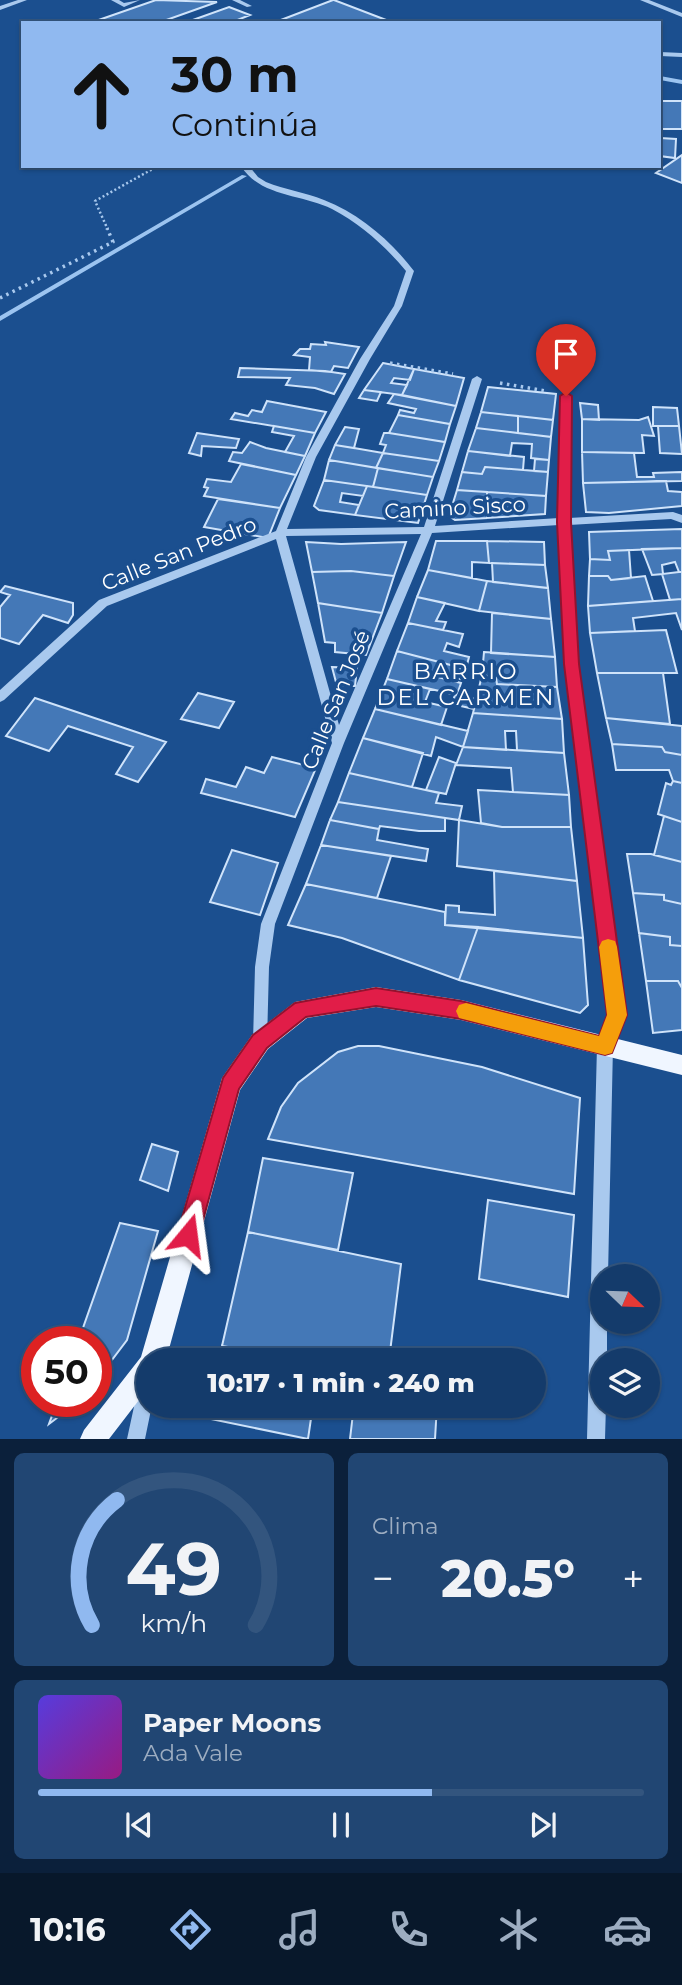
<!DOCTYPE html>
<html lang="es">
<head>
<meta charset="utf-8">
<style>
	body { margin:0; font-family:Montserrat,sans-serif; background:#214673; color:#f1f3f6; height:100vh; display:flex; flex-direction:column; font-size:26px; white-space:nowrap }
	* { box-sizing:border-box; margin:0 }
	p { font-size:23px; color:#9dadc1 }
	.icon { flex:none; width:38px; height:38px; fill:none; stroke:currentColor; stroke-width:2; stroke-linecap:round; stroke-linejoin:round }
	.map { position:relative; height:1439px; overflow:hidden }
	.details { display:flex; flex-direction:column; gap:14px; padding:14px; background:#0b203b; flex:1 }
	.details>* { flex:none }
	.hud { position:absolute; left:21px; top:21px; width:640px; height:147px; border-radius:0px; box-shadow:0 2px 5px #0004,0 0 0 2px #33557e; background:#90b9f0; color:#111; overflow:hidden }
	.needle { width:46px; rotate:113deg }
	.controls { position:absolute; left:590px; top:1264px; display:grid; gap:14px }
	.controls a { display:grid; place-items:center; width:70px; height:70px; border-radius:50%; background:#143b6b; box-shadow:0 2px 5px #0004,0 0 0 2px #33557e; font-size:35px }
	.speed { position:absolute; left:21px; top:1326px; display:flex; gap:14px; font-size:35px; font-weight:700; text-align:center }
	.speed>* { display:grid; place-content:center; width:91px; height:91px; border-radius:50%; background:#143b6b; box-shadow:0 2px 5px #0004,0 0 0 2px #33557e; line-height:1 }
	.speed .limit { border:10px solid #d22; background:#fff; color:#111 }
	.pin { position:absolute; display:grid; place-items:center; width:60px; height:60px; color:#fff; margin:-72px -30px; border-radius:50% 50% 50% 0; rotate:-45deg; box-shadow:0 0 7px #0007 }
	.pin .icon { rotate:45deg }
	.me { position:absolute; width:77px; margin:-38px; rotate:16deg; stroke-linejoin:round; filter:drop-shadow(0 0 5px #0008) }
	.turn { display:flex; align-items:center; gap:24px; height:147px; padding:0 35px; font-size:32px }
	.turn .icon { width:91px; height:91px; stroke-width:2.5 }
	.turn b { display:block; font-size:49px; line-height:60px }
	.big { font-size:52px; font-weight:800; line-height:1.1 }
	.details .card { flex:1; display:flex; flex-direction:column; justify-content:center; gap:10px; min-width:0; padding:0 24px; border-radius:10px; background:#214673 }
	.details .dial { align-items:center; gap:0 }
	.dial svg { height:182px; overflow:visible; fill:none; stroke:#33557e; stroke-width:7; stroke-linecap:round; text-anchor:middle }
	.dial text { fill:#f1f3f6; stroke:none }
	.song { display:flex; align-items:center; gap:21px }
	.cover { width:84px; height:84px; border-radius:10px; background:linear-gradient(135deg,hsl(250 70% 55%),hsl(310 70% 35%)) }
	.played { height:7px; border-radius:4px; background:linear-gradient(90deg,#90b9f0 65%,#33557e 65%) }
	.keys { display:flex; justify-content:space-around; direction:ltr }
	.heat { display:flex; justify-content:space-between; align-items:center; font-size:38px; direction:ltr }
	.details .tiles { flex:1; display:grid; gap:14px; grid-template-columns:1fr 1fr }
	.card:last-child { grid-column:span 2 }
	.trip { position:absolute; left:136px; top:1348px; width:410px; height:70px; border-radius:35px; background:#143b6b; box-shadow:0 2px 5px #0004,0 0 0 2px #33557e; font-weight:800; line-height:70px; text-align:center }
	.dock { display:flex; height:112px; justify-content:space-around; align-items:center; background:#08182b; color:#9dadc1 }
	.dock .icon { width:49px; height:49px }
	.dock .active { color:#90b9f0 }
	.dock b { font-size:32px; color:#f1f3f6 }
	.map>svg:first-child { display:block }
</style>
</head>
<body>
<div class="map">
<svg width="682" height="1439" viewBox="0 0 682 1439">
	<rect width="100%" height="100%" fill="#1b4f8f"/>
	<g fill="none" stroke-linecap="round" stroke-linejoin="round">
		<path fill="#9cc4f0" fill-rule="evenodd" d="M660,76L682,80V84L660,80Z
			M242,175L247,176L0,321V316Z"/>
	</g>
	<path fill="#4478b7" stroke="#cfe3fa" stroke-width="2" d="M156,0L217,2L158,23H90Z
		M334,0L394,23H273L333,0Z
		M229,7L250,15L230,23L190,21Z
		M660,101H682V129H660Z
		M660,138L676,139L675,158L660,156Z
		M682,155V183L656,173Z
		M325,342L359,347L348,368L334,366L331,372L309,370L310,357L294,355L300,349H310L311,344L326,345Z
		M383,363L414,369L410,380L394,378L391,383L407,385L402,395L364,390Z
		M240,368L325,371L345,374L334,394L315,388L286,385L290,378L238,377Z
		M414,369L464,378L456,406L402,395Z
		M488,387L556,394L553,420L481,412Z
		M364,390L381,392L377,401L359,398Z
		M394,394L456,406L450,424L398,415L400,410L414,413L416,409L388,403Z
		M267,401L326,412L315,433L231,419L235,413L248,416L252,410L262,412Z
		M580,403L598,405L599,420L582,419Z
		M653,407L677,408L679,426H653Z
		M481,412L518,416V433L476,428Z
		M398,415L450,424L445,442L389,433Z
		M518,416L553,420L551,437L518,433Z
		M648,417L654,436L642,435L644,453L582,452V419L639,420Z
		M274,426L315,433L305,456L285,452L294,436L272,432Z
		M658,426H679L682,454L660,453Z
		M345,427L359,429L354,448L335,445Z
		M476,428L551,437L549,460L531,458L532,444L512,443L510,456L468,451Z
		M197,433L239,439L236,448L202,446L201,456L189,453Z
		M384,433H389L445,442L439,461L383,453L386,445L380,444Z
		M250,442L266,448L305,456L296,475L229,461L233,452L242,453Z
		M335,445L354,448L383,453L376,468L329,460Z
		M468,451L524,457L523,470L485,467L482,474L462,472Z
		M582,452L634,453L637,477H654L653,473L682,472V481L583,483Z
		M383,453L439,461L433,477L376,468Z
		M535,459L549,460L548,472L534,471Z
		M329,460L378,468L373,487L324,480Z
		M241,464L296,475L280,508L204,496L208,488L204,487L207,479L231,482Z
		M485,467L548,472L546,496L457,490L462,472L482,474Z
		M378,468L433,477L427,495L373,487Z
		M324,480L367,486L363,496L342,493L340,502L359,505L355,515L319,510L314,506Z
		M666,481L668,491L682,492V506L609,513L586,512L583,483Z
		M367,486L427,495L418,523L355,515Z
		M457,490L487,492V518L455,520L449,516Z
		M487,492L546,496L545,514L487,518Z
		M218,499L280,508L268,538L204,527Z
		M682,529V548L608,551L610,560L590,559L589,532Z
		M436,541H487L489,563L472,562V578L428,570Z
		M487,541L544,542L545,565L489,563Z
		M306,542L341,544L406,542L394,576L351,571L312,572Z
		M682,548V572H679L675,562L662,565L663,574L652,575L642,549Z
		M629,550L631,578L611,580L608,576H589L590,559L610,560L608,551Z
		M492,563L545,565L548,588L493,582Z
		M428,570L487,581L479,611L417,597Z
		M351,571L394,576L382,613L318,603L312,572Z
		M679,572H682V599L670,600L662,574Z
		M589,576H608L611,580L645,576L653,601L588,606Z
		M487,581L548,588L551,619L479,611Z
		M5,586L73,603V615L68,623L43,615L19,644L0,638V607L10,595L0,592Z
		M417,597L445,603L436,621L446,622L443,630L408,623Z
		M682,599V630L676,613L633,618L635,631L590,633L588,606Z
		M318,603L382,613L366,655L335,652V643L325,642Z
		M492,613L551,619L555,657L491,653Z
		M408,623L463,634L459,647L447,643L444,651L469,657L466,669L397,651Z
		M666,630L677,673H597L590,633Z
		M397,651L462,668L460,679L436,671L434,676L461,683L457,695L387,679Z
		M484,652L555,657L557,687L497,684L496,678L482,675Z
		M332,667L357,668L355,686H337Z
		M597,673H663L670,724L606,718Z
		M482,675L496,678L497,684L557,687L562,719L473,713Z
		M387,679L430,689L425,702L447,707L441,725L375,709Z
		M198,693L234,702L219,728L181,719Z
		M455,695L476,699L474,709L452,704Z
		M35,698L166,742L138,782L116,774L133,747L68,726L49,751L6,736Z
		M375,709L468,731L463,747L436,737L431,756L363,738Z
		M473,713L562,719L564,753L517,750L516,731H505L506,750L463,747Z
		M606,718L682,726V755L665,752L662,747L612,744Z
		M363,738L423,753L412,787L349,773Z
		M612,744L662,747L665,752L682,755V783L673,781L669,770H616Z
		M463,747L564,753L569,795L513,792L511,768L456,765Z
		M272,757L316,768L295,817L201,793L206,779L236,787L246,767L264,773Z
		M439,757L456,763L446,794L426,790Z
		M349,773L439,793L436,803L462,806L459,820L338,802Z
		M673,781L682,783V822L658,814L666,783L671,785Z
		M478,790L569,795L571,827H502L481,823Z
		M338,802L445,818V831H419L380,826L379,829L330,820Z
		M664,816L682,822V862L654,855Z
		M330,820L379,829L377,840L428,849L426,861L321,845Z
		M459,820L502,827H571L577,881L457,866Z
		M321,845L391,856L377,898L306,884Z
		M232,850L278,863L260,915L210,902Z
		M627,854H651L682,862V904L664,900V895L633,893Z
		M494,871L577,881L583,938L445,925L446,905L459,906V912L495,915Z
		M306,884L445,912V925L478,927L459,980L342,938L288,925Z
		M633,893L664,895V900L682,904V946L670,945V937L639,933Z
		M478,927L583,938L588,1005L580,1013L459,980Z
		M639,933L670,937V945L682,946V988L678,981H646Z
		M646,981H678L682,988V1030L653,1033Z
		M358,1046H379L482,1067L580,1098L574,1194L268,1139L281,1107L298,1083L338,1052Z
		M152,1144L178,1152L168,1191L140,1180Z
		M263,1158L353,1173L338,1250L248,1232Z
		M488,1200L574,1215L568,1297L479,1279Z
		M120,1223L158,1231L127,1340L96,1381V1342H78Z
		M248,1232L401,1264L389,1360H304L222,1346Z
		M222,1346L304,1360H219Z
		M57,1402H78L49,1424Z
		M209,1405H313L308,1439L206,1418Z
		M354,1405H437L435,1439H350Z"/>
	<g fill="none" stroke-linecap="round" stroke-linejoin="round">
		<path stroke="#a9c9ee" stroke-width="2.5" stroke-dasharray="2 2.5" stroke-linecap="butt" d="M108,230L95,201L158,166"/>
		<path stroke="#a9c9ee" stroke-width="3.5" stroke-dasharray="2.5 4.5" stroke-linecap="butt" d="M0,298L113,242L107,228
			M390,363L453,374
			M500,383L546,391"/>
		<path fill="#a9c9ee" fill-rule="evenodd" d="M18,0H27L0,10V6Z
			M111,0H119L124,3L140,0L124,7Z
			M232,0H240L252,6L247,7Z
			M640,0H649L682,13V17Z
			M660,52L682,53V57L660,56Z
			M241,166H249L258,177L266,182C285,190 305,192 324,200C360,214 391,241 414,271L402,306L370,359L316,457L287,529L424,527L472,379L477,376L482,379L435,526L559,518L561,396L566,393L571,396L569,518L673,512L682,515V523L671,519L569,525L577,664L624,1015L613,1046L608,1276H602V1321H607V1360H602V1405H606L605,1439H587L597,1046L610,1015L565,664L559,525L432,533L344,743L275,924L269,967L267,1042L265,1047L260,1049L255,1047L253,1042L255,967L261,924L332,743L276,539L107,606L4,700L0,702V690L99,600L276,531L306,457L360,359L394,306L406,271C385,246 361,224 332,209C302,194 260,197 241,166ZM421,534L339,725L286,536Z
			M149,1370V1405H152L145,1439H127L140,1379L143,1373Z"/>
		<path fill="#f0f6ff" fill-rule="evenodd" d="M376,987L461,1000L682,1055V1075L461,1020L376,1007L307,1018L268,1049L240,1090L166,1360H149V1387L109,1439H80L84,1430L141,1357L222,1078L252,1035L295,1002Z"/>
	</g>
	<path fill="#e11d48" stroke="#92132f" stroke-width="2" d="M566,392L572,396L571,522L579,664L627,1015L612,1053L605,1055L461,1019L376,1006L306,1017L267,1048L239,1089L199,1235L196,1242L188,1246L180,1242L177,1235L223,1078L253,1035L295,1003L376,988L461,1001L599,1036L607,1015L564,664L557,522L560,396Z"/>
	<path fill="#f59e0b" d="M608,939L615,941L617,947L627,1015L612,1053L605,1055L459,1018L456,1011L459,1005L466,1003L599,1036L607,1015L599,947L602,941Z"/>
	<g text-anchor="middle" stroke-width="7" stroke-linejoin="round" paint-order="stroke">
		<g font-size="21" fill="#fff" stroke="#1b4f8f">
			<text transform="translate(455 508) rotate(-3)" y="7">Camino Sisco</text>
			<text transform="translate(179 554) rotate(-22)" y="7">Calle San Pedro</text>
			<text transform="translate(336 700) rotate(-68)" y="7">Calle San José</text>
		</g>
		<g font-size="23" letter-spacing="2" fill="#fff" stroke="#1b4f8f">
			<text x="466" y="679">BARRIO<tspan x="466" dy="26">DEL CARMEN</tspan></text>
		</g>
	</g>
</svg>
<div class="controls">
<a><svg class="needle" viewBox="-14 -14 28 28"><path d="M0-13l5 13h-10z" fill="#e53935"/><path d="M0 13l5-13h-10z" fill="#9dadc1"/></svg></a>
<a><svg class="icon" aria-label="layers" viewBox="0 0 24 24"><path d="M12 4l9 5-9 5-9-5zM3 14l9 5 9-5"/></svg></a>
</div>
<div class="speed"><div class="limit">50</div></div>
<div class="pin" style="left:566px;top:396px;background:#d93025"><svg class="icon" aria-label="arrive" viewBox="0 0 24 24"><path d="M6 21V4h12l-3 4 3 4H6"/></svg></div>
<svg class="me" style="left:188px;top:1235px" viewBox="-20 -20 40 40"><path d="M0-17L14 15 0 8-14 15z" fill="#e11d48" stroke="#fff" stroke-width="4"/></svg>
<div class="trip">10:17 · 1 min · 240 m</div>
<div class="hud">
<div class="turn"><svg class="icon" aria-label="ahead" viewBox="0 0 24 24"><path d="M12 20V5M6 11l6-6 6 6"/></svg><div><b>30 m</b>Continúa</div></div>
</div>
</div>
<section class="details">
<div class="tiles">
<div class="card dial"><svg viewBox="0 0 100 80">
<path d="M14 69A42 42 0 1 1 86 69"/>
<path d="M14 69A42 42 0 0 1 25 14" stroke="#90b9f0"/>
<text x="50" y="56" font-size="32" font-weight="700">49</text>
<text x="50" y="72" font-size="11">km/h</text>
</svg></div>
<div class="card"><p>Clima</p>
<div class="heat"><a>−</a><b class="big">20.5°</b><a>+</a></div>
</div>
<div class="card">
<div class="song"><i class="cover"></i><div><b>Paper Moons</b><p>Ada Vale</p></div></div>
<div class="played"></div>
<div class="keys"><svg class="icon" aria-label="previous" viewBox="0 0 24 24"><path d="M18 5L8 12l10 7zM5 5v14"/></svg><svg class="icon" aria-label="pause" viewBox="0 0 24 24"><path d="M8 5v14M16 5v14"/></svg><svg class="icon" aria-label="next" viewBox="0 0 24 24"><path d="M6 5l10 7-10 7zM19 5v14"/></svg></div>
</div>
</div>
</section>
<nav class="dock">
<b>10:16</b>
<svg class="icon active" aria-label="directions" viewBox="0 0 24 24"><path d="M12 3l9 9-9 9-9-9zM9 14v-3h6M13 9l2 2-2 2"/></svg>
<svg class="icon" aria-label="music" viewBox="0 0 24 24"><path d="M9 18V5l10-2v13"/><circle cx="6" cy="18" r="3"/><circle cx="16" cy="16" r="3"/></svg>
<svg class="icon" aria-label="phone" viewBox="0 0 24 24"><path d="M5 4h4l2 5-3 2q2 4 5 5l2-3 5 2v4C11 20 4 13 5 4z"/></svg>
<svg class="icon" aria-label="climate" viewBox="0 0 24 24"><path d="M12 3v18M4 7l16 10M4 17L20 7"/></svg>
<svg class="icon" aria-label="car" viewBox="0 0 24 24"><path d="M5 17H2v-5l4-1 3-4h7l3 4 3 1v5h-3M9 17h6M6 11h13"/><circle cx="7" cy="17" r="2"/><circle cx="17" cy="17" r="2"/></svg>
</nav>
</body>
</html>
